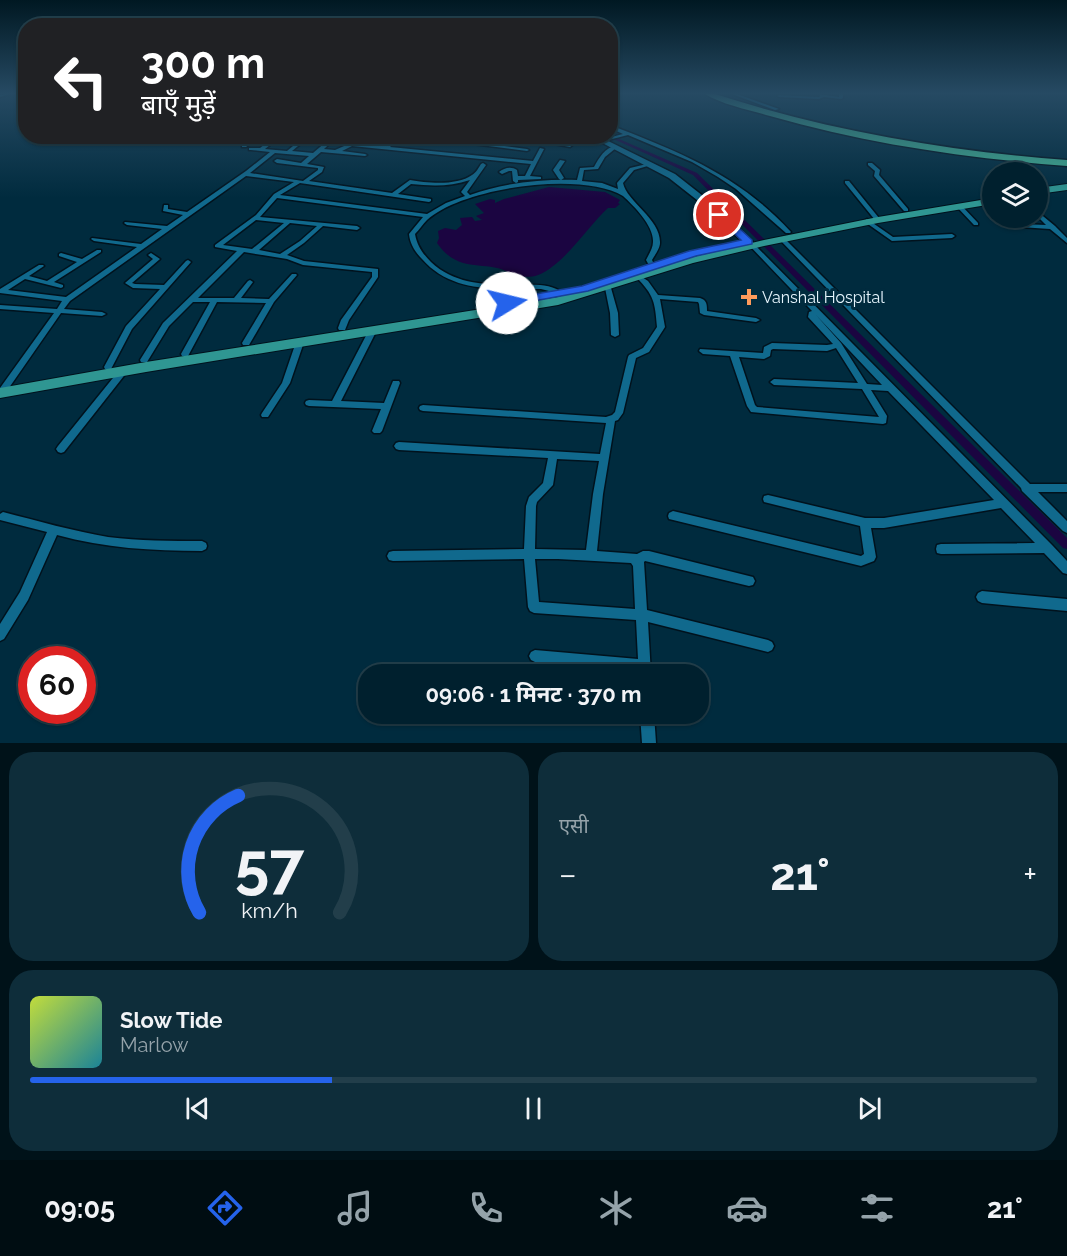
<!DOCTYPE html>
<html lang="hi">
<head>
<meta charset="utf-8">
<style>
	body { margin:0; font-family:Raleway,"Noto Sans Devanagari",sans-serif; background:#0e2d3a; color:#f1f3f6; height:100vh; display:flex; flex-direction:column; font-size:22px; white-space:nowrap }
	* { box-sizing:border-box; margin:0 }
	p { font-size:20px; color:#95a3aa }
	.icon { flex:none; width:33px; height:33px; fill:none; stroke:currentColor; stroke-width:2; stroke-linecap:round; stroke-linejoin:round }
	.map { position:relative; height:743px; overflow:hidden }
	.sheet { display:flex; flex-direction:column; gap:9px; padding:9px; background:#001219; flex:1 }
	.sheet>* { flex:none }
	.banner { position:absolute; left:18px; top:18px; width:600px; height:126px; border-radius:24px; box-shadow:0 2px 4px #0004,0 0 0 2px #223e4a; background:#202124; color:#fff; overflow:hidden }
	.tools { position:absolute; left:982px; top:162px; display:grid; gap:12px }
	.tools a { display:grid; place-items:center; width:66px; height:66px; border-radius:50%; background:#00202e; box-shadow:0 2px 4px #0004,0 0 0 2px #223e4a; font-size:30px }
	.speed { position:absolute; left:18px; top:646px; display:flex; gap:12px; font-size:30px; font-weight:700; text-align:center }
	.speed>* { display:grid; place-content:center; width:78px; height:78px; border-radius:50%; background:#00202e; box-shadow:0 2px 4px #0004,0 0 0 2px #223e4a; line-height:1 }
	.speed .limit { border:9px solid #d22; background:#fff; color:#111 }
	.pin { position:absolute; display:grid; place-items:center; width:51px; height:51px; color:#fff; margin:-26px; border:3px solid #fff; border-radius:50%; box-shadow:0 2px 6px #0007 }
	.me { position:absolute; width:66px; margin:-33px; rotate:81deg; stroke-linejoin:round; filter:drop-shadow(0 0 4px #0008) }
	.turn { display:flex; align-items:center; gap:21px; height:126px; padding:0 24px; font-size:27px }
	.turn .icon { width:78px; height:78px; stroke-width:2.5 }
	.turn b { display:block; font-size:42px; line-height:51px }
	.big { font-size:45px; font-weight:700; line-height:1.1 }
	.sheet .widget { flex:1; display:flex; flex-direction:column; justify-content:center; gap:9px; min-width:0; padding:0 21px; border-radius:24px; background:#0e2d3a }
	.sheet .dial { align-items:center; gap:0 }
	.dial svg { height:156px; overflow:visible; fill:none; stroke:#223e4a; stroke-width:7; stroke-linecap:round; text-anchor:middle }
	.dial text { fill:#f1f3f6; stroke:none }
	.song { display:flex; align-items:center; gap:18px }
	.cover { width:72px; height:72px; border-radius:9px; background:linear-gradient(135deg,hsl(70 70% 55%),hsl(190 70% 35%)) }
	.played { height:6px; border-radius:3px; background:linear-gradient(90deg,#2563eb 30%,#223e4a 30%) }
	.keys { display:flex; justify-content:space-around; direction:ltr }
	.heat { display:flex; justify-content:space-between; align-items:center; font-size:33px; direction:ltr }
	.sheet .tiles { flex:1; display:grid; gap:9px; grid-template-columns:1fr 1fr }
	.widget:last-child { grid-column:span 2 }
	.trip { position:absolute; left:358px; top:664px; width:351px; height:60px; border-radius:24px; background:#00202e; box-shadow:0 2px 4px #0004,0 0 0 2px #223e4a; font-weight:700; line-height:60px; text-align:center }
	.dock { display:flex; height:96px; justify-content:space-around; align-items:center; background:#000d12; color:#95a3aa }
	.dock .icon { width:42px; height:42px }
	.dock .selected { color:#2563eb }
	.dock b { font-size:27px; color:#f1f3f6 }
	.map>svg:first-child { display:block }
</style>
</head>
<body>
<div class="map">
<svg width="1067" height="743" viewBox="0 0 1067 743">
	<rect width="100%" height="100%" fill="#002b3e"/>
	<path fill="#1b0541" d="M549,187L605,192L620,200L618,203L620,204L615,208H608C588,226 564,265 538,275C531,278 522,276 515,277C491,256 461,278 437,243L439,238L438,231L445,228L456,230L462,225L460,218L472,217L475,221L482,220L476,216L484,213L475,204L490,199L495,200V203L504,199Z"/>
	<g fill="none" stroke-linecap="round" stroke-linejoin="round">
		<path fill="#1b0541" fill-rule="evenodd" d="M610,135L697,173L1067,538V549L1063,548L693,175L609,137L610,136Z"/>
		<defs>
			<path id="street" d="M5,94H10L0,97V95Z
				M732,94H737L779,109L775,110Z
				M819,94L839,97V94H843V98L841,99L824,97L819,99L779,97L777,96L779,95L819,97L820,96Z
				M610,125C680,152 740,176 791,232L790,233H786L736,189L718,177L692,162L628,135L600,142V140L623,134L610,128Z
				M253,136H259L246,147H242V145Z
				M275,136H281L265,149L287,151L305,136H310L292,151L313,153L333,136H338L324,149L335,150L351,143L385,146L397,136H402L390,147L533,161L540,148L544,149L530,176L541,177V179L518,180V182L516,183L513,181L512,171H509L502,174L499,172C504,168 511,166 517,170L518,176H525L531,164L352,146L342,151L365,154L367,155L365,156L321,152L307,164L324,167L322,172L309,181L392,193L410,180C427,183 457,186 472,175C476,173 479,167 481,164L483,163L486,165L467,192L470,195C503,183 541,179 577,180L580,168L594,167C599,158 605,147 616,146V148L605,157L598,169L584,170L582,181L602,183L618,189L617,183L630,168L651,163V165L634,170L623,183C627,202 661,219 660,243C660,248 655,255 652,260L655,266L654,267H650L646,260C649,254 653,248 653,242C654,226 634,206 623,196C582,171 463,187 427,220C423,224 419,230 415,234C417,246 423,254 431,262C455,285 488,285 519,285C534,285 551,283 564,294L560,296L549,291L541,289H508L511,303L507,305L503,303L501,289C471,288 443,283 422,259C415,252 410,244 409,234L423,217L277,198L260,217L357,226L360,228L357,230L323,226L304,243L287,255L304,261L378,269V277L349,320L345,330H339L338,328L341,320L372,277V272L303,265L287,259L244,252L198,298H234L248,281L250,280L253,282L241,298L269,299L292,274H296L297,275L274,302L249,345H243L242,343L266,303L217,302L188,356H182L181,354L210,302H193L169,326L147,362H141L140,360L163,323L237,251L215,247V245L256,215L274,194L294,182L246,176L70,301L64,309L102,312L106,314L102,316L61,313L4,395L0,396V388L54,313L0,309V305L57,309L62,301L0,293V289L39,265H43L44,266L29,276L47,281L77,262L59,256V254L61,253L82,259L97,250H101V252L54,282L63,285V287L61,288L25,279L8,290L66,297L137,247L94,241L91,239L92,238L141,244L162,229L127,225L124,223L125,222L167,226L183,215L163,211L164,205H168V209L187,212L246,171L270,152L251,150H249V148H260ZM275,153L309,156L301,163L277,159L274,161L277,163L318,168V170L303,181L250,173ZM470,180L461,192L465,196L446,203L427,214L280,195L300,183L429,202L431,201V199L398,194L411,184C431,186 450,187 470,180ZM256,220L284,223L252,249L223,245ZM290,223L317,226L300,241L280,254L259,250Z
				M409,136H427L527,149L529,150L527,151Z
				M497,136H502L498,139L496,138Z
				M578,136H583L570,147L527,139L529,138L569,144Z
				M560,160L565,161L559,170L564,178L561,180L559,179L553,170Z
				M868,163H872L880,170L879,175L908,209V211H904L874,176L875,171L868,165Z
				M845,181H849L879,218V220H875L845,183Z
				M957,205H961L978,223V225H974L957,207Z
				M1038,212L1055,226L1067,238V243L1050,229L1020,227L1019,226L1022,224L1046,225L1038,217Z
				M867,219L893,237L952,234L955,236L952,238L892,241L865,222L864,221Z
				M782,237L784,238L1030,484H1067V492H1038L1067,521V533L1063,531L1022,491L1021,488L780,240L779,239Z
				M749,240L751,241L1052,545L1067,561V574L1063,573L1044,553L941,554L937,553L936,549L937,545L941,544L1035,543L1001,508L884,528H871L876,557L874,561L861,566L669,519L668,516L669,513L673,511L861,556L864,554L860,526L764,502L763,499L764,496L768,495L865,518H884L994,500L888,391L871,390L887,416L886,423L883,424L751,412L747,406L730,356L703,354L699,351L700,349L763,353L764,347L772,343L827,345L833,344L808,317L809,312L812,311L747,243L746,242ZM816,315L882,385L867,384L841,343ZM836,348L858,383L774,379L770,382L774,385L862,389L879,417L757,407L755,405L739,357L764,359L770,356L771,350L773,349L827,351Z
				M151,253L160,259L132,283L135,284L164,285L186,261L188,260L191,262L132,329L111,369H105L104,367L126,326L160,289L133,288L125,283L153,259L148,255Z
				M639,275L648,281L658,295L700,298C707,300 707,305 707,311L756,318L760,320L756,322L704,315L700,313L699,304L698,302L660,299L665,327L649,352L636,358L623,413L618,420L615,421L603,494L597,551L637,554L643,551H649L753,577L755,581L753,585L749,586L645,561L644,562L647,610L768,640L772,642L774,646L772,650L768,652L648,622L651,675H639L638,672L535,662L531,660L529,656L531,652L535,650L638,659L636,620L534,613L530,611L528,607L524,559L393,561L389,560L387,556L389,552L393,551L524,549L526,506L529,497L543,483L548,458L399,450L396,449L394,446L396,443L399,442L600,454L606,423L423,411L420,410L419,408L420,406L423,405L606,417L612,415L615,412L628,357L629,355L643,348L657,327C655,302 654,295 636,277ZM557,459L599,461L593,494L586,550L535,549L536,506L537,502L553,485ZM535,559H558L631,563L633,566L635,609L539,602Z
				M608,286L611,288L618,313L619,335L615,337L611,335L610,313L605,288Z
				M370,328H373L377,330L341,401L384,403L393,381H399L400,383L382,431L380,433H374L372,431L381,409L309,406L306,405L305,403L306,401L309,400L332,401Z
				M300,339L304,342L290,383L268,417H262L261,415L262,413L282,383L296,342Z
				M124,367L128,370L127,372L64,452L61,453L58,452L56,449L58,446L121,368Z
				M3,512C38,521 73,531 108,537C139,541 171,541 202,541L206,543L207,546L206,549L202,551C152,551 105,548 57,535L28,600L4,639L0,641V624L20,592L47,532L0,520V514Z
				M982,591L1067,599V611L982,603L978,601L976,597L978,593Z
				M640,714H654L656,743H642Z"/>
			<path id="secondary" d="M589,136H598L675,174L703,196L753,242L751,244H745L697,200L669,178Z"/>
			<path id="primary" d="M1067,184V190L1038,194V188Z
				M993,198V204L878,223L764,246L693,263L558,305L146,372L0,398V388L146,362L558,297L685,259L764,240L878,217Z"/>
			<path id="highway" d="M705,94H715C830,131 947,151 1067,160V166C966,158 867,144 770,116C750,110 723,105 705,94Z"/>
		</defs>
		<use href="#street" stroke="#00121d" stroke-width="3"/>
		<use href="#secondary" stroke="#00121d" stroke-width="3"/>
		<use href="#primary" stroke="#00121d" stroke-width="2"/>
		<use href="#highway" stroke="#00121d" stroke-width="3"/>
		<use href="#street" fill="#10698d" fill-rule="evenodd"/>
		<use href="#secondary" fill="#10698d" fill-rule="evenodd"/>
		<use href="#primary" fill="#2f9692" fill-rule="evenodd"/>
		<use href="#highway" fill="#43b495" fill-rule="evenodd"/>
	</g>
	<linearGradient id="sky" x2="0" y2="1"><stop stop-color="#001822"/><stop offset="0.47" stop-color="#264a63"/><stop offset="1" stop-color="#264a63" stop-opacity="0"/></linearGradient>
	<rect width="1067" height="198" fill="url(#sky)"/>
	<path fill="#2563eb" stroke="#184099" stroke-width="1.5" d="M716,213H723L752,240V244L696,256L588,291L507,306L501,303L507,299L582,286L689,251L741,240L716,217Z"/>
	<path fill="#ff9b5b" stroke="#002b3e" stroke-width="2" d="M746 288h6v6h6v6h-6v6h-6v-6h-6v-6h6z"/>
	<g text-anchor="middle" stroke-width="6" stroke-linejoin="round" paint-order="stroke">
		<g font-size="16" fill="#e6f5fd" stroke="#002b3e" text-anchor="start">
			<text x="762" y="303">Vanshal Hospital</text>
		</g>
	</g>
</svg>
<div class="tools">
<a><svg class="icon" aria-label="layers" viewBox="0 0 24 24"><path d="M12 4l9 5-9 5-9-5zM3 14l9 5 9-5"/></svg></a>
</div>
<div class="speed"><div class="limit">60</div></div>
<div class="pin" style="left:719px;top:215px;background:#d93025"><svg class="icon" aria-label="arrive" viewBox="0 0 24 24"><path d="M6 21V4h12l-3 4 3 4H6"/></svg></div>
<svg class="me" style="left:507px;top:303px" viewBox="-20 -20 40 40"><circle r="19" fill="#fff"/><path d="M0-13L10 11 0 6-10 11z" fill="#2563eb"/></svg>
<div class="trip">09:06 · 1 मिनट · 370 m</div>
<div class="banner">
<div class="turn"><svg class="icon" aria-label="left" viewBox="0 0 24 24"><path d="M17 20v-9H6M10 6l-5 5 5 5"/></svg><div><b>300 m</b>बाएँ मुड़ें</div></div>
</div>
</div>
<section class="sheet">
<div class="tiles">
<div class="widget dial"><svg viewBox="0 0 100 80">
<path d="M14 69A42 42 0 1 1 86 69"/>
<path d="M14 69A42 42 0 0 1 34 9" stroke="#2563eb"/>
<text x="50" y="56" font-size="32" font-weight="700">57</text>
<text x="50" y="72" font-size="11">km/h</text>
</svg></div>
<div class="widget"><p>एसी</p>
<div class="heat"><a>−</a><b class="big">21°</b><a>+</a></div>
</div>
<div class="widget">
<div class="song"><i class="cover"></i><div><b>Slow Tide</b><p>Marlow</p></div></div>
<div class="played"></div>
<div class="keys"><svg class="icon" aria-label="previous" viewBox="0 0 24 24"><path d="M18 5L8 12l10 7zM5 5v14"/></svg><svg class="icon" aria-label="pause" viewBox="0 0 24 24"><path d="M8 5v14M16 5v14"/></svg><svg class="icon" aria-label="next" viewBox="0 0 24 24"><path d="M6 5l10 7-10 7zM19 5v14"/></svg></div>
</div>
</div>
</section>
<nav class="dock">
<b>09:05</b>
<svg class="icon selected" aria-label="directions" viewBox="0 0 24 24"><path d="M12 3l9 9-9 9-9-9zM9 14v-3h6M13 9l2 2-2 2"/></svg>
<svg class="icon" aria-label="music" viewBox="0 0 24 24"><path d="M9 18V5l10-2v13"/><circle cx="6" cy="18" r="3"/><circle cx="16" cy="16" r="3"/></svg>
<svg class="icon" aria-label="phone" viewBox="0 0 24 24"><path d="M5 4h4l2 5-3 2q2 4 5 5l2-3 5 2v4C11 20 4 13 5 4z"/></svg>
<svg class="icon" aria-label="climate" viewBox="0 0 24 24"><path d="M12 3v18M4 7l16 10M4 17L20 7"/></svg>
<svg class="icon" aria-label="car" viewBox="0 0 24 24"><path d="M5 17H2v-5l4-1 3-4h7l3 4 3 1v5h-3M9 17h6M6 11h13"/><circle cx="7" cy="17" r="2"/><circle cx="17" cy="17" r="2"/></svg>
<svg class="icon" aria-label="filters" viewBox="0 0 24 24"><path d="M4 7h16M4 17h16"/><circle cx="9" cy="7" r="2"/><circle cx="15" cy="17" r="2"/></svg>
<b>21°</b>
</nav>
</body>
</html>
